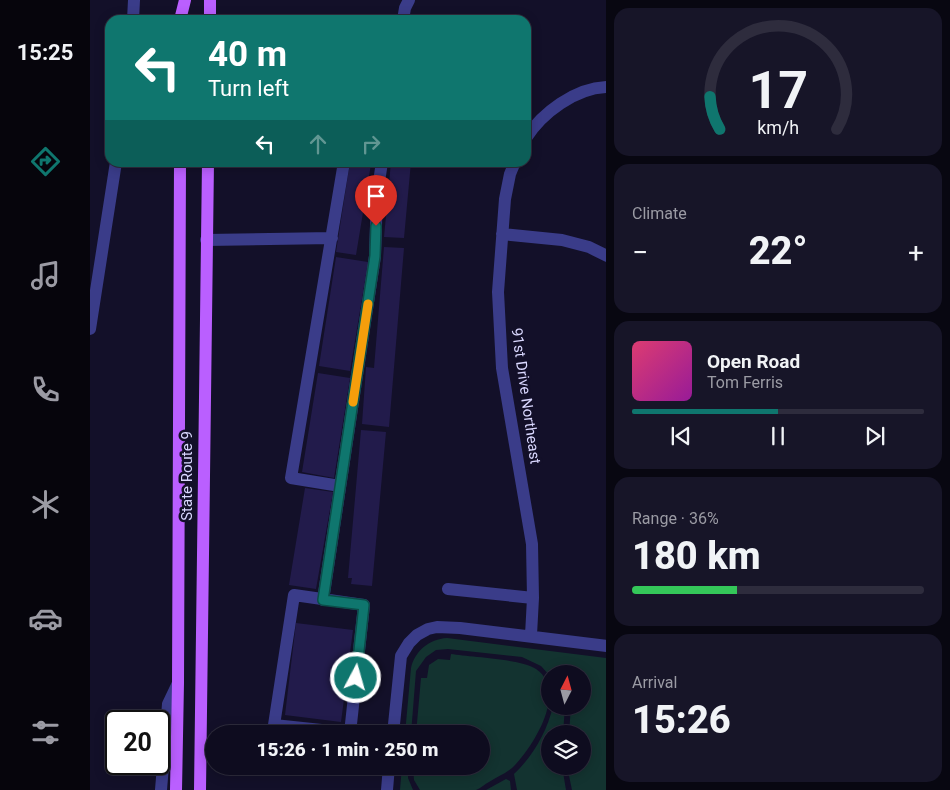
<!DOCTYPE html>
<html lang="en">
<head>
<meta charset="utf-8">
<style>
	body { margin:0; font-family:Roboto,sans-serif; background:#171528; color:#f1f3f6; height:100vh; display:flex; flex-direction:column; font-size:19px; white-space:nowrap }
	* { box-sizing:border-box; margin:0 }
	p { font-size:16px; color:#9b9ba4 }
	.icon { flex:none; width:28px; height:28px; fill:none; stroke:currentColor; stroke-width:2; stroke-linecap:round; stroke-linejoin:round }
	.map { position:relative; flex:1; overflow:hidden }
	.side { display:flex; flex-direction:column; gap:8px; padding:8px; background:#080711; width:344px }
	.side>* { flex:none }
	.hud { position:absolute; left:15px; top:15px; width:426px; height:152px; border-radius:15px; box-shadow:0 2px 12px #0003,0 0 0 1px #2e2c3d; background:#0f766e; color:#fff; overflow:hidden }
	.needle { width:32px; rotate:6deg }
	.fabs { position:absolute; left:451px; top:665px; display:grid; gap:10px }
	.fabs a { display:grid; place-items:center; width:50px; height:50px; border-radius:50%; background:#0e0c1f; box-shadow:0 2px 12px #0003,0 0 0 1px #2e2c3d; font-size:25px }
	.speed { position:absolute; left:15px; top:710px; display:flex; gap:10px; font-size:25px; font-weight:700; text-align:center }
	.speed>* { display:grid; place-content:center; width:65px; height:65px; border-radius:50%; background:#0e0c1f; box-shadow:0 2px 12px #0003,0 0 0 1px #2e2c3d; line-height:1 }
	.speed .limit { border:2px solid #111; border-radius:8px; background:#fff; color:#111 }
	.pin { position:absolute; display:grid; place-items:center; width:42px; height:42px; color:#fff; margin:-51px -21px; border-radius:50% 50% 50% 0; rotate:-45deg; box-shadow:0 0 5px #0007 }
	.pin .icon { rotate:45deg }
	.me { position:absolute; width:55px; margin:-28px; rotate:6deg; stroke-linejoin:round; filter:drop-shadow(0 0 4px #0008) }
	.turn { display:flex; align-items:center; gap:18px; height:105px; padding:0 20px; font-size:22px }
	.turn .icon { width:65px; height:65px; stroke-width:2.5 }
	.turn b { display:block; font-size:35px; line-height:42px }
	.lanes { display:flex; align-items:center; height:48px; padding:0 20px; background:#0003; justify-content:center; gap:25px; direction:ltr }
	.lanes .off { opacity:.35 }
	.big { font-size:38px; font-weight:800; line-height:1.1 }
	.side .card { flex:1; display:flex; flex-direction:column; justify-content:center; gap:8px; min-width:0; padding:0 18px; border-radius:15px; background:#171528 }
	.side .dial { align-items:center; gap:0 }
	.dial svg { height:130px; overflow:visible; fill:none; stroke:#2e2c3d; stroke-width:7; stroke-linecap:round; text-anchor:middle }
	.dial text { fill:#f1f3f6; stroke:none }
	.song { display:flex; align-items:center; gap:15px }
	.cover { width:60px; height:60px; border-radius:8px; background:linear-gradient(135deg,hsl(340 70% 55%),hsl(300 70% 35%)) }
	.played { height:5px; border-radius:2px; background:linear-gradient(90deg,#0f766e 50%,#2e2c3d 50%) }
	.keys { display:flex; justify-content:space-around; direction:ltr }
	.heat { display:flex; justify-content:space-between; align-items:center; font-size:28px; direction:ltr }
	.charge { height:8px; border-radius:4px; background:linear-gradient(90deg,#34c759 36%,#2e2c3d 0) }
	.trip { position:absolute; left:115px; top:725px; width:285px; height:50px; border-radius:25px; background:#0e0c1f; box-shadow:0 2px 12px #0003,0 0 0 1px #2e2c3d; font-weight:800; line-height:50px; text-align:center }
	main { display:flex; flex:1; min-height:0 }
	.dock { display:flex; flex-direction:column; width:90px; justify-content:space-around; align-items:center; background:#06050c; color:#9b9ba4 }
	.dock .icon { width:35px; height:35px }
	.dock .active { color:#0f766e }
	.dock b { font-size:22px; color:#f1f3f6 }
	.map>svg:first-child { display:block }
</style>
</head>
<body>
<main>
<nav class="dock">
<b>15:25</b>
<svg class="icon active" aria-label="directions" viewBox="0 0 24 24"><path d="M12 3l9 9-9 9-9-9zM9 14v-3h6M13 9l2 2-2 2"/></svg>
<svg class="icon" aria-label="music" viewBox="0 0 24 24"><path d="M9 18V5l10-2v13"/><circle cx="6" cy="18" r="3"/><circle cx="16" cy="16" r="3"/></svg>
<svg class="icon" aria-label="phone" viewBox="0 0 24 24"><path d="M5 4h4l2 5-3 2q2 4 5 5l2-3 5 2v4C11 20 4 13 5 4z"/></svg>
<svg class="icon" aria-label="climate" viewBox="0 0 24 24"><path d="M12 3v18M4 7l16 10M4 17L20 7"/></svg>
<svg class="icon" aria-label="car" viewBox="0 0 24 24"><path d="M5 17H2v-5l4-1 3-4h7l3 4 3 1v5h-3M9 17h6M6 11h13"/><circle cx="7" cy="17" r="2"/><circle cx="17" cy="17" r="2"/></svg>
<svg class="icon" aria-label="filters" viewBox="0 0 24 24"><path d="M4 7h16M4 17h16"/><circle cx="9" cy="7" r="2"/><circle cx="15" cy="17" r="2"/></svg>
</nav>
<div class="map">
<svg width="517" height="790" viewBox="0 0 517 790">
	<rect width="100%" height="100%" fill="#131029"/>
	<path fill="#133330" d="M357,638L516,658V790H482L477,766H492V734H479L481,706H492V674H460V676L451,666L432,657L358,649L346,650L336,657L326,671L321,734H315L321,668C325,651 339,639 357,638Z
		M361,654C380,657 432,659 446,669C479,691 442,749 422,768C415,774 407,777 399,782C395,784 391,788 386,790C375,790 343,790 330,790L324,780L323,766H391V734H326L331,678H337L339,665L348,659L360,660Z
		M463,706H475L473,734H460V766H472L476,790H427L424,774C443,756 457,732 463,706Z
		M312,766H318V778L323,790H310Z
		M416,779L420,781L421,790H396Z"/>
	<path fill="#221b4b" d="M260,162L281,164L266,255L246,252Z
		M301,162H321L314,238L294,237Z
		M294,247L314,248L299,427L272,424L276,367L284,368Z
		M246,257L278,262L260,371L229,366Z
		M228,373L260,378L244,478L212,472Z
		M271,430L296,432L282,586L261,584L262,578H258Z
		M215,488L243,492L226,589L199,585Z
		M206,623L263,630L251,722L195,715Z"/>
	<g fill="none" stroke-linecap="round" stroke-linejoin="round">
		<path stroke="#3a3c89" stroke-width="12" d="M43,20L44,0
			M313,20L315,8L319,0
			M436,138C452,113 485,88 517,87
			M425,162L420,174L415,199L408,292L412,368L442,544L443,598L441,635
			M412,234L472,240L499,247L517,256
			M116,240L242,238
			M0,329L26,162
			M250,486L201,478L254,162
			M358,589L443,598
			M204,595L274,605L260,733L184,725Z
			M233,600L285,256L287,195L292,162
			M303,734L311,656L319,643L327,635L338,629L347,627L370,628L517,646
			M71,790L78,704L88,683
			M297,790L299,766"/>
		<path stroke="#ba5fff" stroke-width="12" d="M120,0V20
			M90,20L95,0
			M86,790L88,683L90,162
			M110,790L118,162"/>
	</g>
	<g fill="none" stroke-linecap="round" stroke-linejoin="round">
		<defs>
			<path id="route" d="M266,678L274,605L233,600L285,256L286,226"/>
		</defs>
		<use href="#route" stroke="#0a4d48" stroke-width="12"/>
		<use href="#route" stroke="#0f766e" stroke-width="9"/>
		<path stroke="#f59e0b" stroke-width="9" d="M263,402L278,304"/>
	</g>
	<g text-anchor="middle" stroke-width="5" stroke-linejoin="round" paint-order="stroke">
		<g font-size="15" fill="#dad8ff" stroke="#131029">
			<text transform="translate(436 396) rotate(82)" y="5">91st Drive Northeast</text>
			<text transform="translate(97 476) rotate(-90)" y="5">State Route 9</text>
		</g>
	</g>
</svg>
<div class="fabs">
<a><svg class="needle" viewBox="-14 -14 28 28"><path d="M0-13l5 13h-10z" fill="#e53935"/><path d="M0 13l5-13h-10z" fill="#9b9ba4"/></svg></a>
<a><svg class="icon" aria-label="layers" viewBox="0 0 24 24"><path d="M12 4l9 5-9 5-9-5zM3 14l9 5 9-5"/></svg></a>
</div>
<div class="speed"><div class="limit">20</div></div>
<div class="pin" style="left:286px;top:226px;background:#d93025"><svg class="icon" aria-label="arrive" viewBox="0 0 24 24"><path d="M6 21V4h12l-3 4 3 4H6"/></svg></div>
<svg class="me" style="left:266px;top:678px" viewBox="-20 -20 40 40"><circle r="17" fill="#0f766e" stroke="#fff" stroke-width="3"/><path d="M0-11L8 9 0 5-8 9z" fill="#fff"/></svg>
<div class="trip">15:26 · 1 min · 250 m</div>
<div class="hud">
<div class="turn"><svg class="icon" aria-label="left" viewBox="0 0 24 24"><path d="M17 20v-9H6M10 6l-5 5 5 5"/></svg><div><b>40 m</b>Turn left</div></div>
<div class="lanes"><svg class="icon" aria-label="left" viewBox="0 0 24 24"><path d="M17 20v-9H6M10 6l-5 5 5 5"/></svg><svg class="icon off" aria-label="ahead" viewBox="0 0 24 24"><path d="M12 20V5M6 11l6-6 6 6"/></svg><svg class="icon off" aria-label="right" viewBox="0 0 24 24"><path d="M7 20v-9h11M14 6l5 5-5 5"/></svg></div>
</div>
</div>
<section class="side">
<div class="card dial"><svg viewBox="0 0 100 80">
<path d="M14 69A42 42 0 1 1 86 69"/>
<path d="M14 69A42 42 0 0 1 8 49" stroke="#0f766e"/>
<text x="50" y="56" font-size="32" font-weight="700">17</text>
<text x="50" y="72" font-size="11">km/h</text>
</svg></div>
<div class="card"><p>Climate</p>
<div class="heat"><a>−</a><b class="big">22°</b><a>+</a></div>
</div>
<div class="card">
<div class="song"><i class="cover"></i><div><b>Open Road</b><p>Tom Ferris</p></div></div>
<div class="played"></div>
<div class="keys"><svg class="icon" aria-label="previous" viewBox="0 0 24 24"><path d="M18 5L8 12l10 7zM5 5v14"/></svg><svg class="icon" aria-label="pause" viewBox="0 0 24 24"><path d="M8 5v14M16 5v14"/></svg><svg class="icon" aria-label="next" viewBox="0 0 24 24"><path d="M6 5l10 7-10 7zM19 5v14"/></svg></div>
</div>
<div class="card"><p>Range · 36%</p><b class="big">180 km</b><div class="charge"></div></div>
<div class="card"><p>Arrival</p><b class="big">15:26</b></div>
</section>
</main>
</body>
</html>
